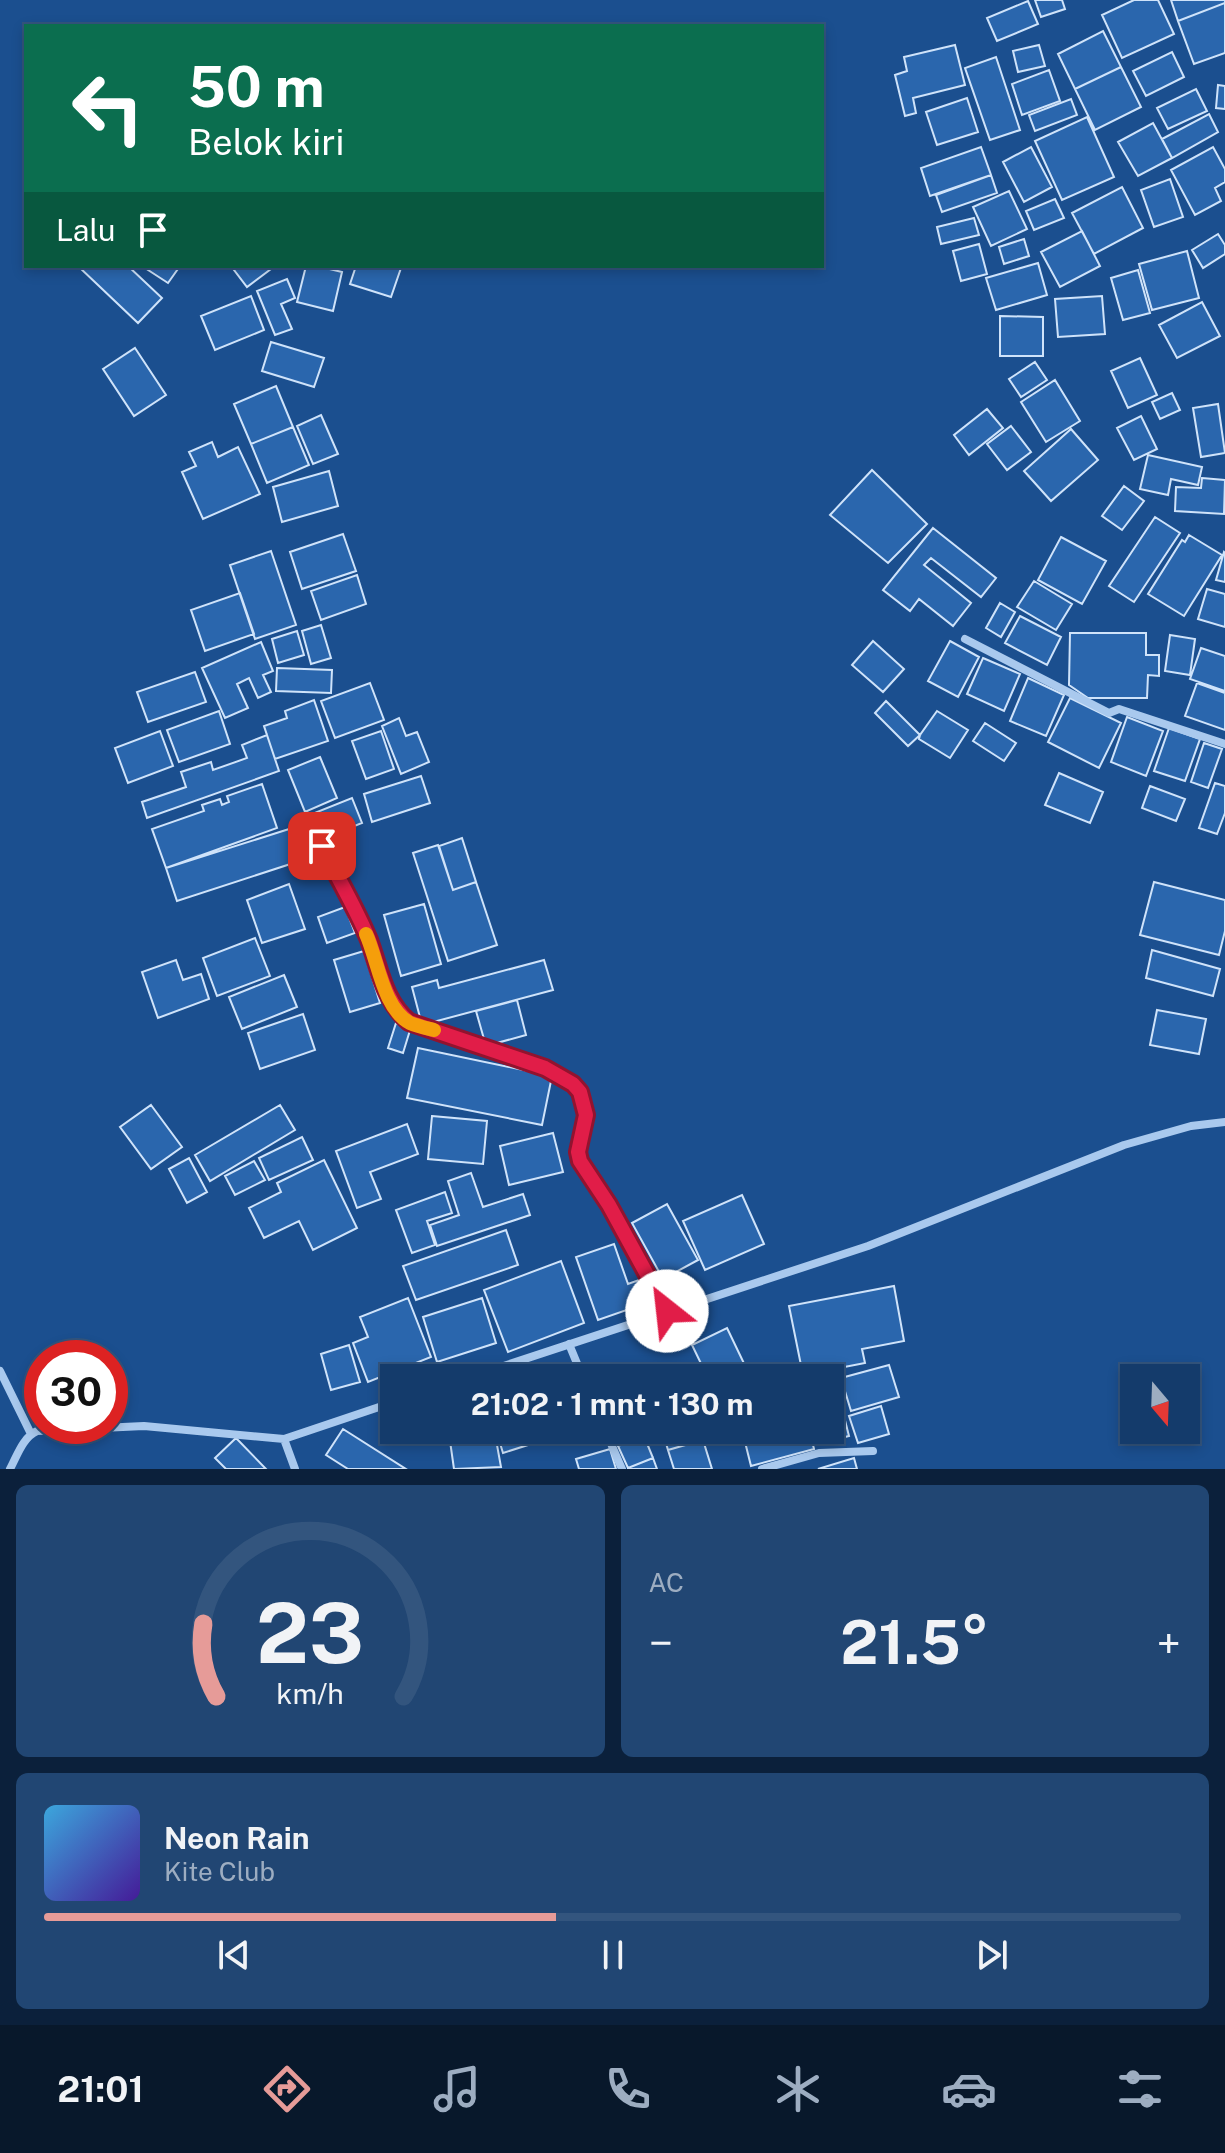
<!DOCTYPE html>
<html lang="id">
<head>
<meta charset="utf-8">
<style>
	body { margin:0; font-family:"Public Sans",sans-serif; background:#214673; color:#f1f3f6; height:100vh; display:flex; flex-direction:column; font-size:30px; white-space:nowrap }
	* { box-sizing:border-box; margin:0 }
	p { font-size:26px; color:#9dadc1 }
	.icon { flex:none; width:44px; height:44px; fill:none; stroke:currentColor; stroke-width:2; stroke-linecap:round; stroke-linejoin:round }
	.map { position:relative; height:1469px; overflow:hidden }
	.details { display:flex; flex-direction:column; gap:16px; padding:16px; background:#0b203b; flex:1 }
	.details>* { flex:none }
	.guide { position:absolute; left:24px; top:24px; width:800px; height:244px; border-radius:0px; box-shadow:0 4px 12px #0003,0 0 0 2px #33557e; background:#0b6e4f; color:#fff; overflow:hidden }
	.needle { width:52px; rotate:161deg }
	.tools { position:absolute; left:1120px; top:1364px; display:grid; gap:16px }
	.tools a { display:grid; place-items:center; width:80px; height:80px; border-radius:0px; background:#143b6b; box-shadow:0 4px 12px #0003,0 0 0 2px #33557e; font-size:40px }
	.speed { position:absolute; left:24px; top:1340px; display:flex; gap:16px; font-size:40px; font-weight:700; text-align:center }
	.speed>* { display:grid; place-content:center; width:104px; height:104px; border-radius:50%; background:#143b6b; box-shadow:0 4px 12px #0003,0 0 0 2px #33557e; line-height:1 }
	.speed .limit { border:12px solid #d22; background:#fff; color:#111 }
	.pin { position:absolute; display:grid; place-items:center; width:68px; height:68px; color:#fff; margin:-34px; border-radius:16px; box-shadow:0 4px 12px #0006 }
	.me { position:absolute; width:88px; margin:-44px; rotate:331deg; stroke-linejoin:round; filter:drop-shadow(0 0 6px #0008) }
	.turn { display:flex; align-items:center; gap:28px; height:168px; padding:0 32px; font-size:36px }
	.turn .icon { width:104px; height:104px; stroke-width:2.5 }
	.turn b { display:block; font-size:56px; line-height:68px }
	.then { display:flex; align-items:center; height:76px; padding:0 32px; background:#0003; gap:16px; font-size:30px }
	.big { font-size:60px; font-weight:700; line-height:1.1 }
	.details .widget { flex:1; display:flex; flex-direction:column; justify-content:center; gap:12px; min-width:0; padding:0 28px; border-radius:12px; background:#214673 }
	.details .dial { align-items:center; gap:0 }
	.dial svg { height:208px; overflow:visible; fill:none; stroke:#33557e; stroke-width:7; stroke-linecap:round; text-anchor:middle }
	.dial text { fill:#f1f3f6; stroke:none }
	.song { display:flex; align-items:center; gap:24px }
	.cover { width:96px; height:96px; border-radius:12px; background:linear-gradient(135deg,hsl(200 70% 55%),hsl(260 70% 35%)) }
	.played { height:8px; border-radius:4px; background:linear-gradient(90deg,#e69b98 45%,#33557e 45%) }
	.keys { display:flex; justify-content:space-around; direction:ltr }
	.heat { display:flex; justify-content:space-between; align-items:center; font-size:44px; direction:ltr }
	.details .tiles { flex:1; display:grid; gap:16px; grid-template-columns:1fr 1fr }
	.widget:last-child { grid-column:span 2 }
	.trip { position:absolute; left:380px; top:1364px; width:464px; height:80px; border-radius:0px; background:#143b6b; box-shadow:0 4px 12px #0003,0 0 0 2px #33557e; font-weight:700; line-height:80px; text-align:center }
	.tabs { display:flex; height:128px; justify-content:space-around; align-items:center; background:#08182b; color:#9dadc1 }
	.tabs .icon { width:56px; height:56px }
	.tabs .on { color:#e69b98 }
	.tabs b { font-size:36px; color:#f1f3f6 }
	.map>svg:first-child { display:block }
</style>
</head>
<body>
<div class="map">
<svg width="1225" height="1469" viewBox="0 0 1225 1469">
	<rect width="100%" height="100%" fill="#1b4f8f"/>
	<path fill="#2a66ad" stroke="#cfe3fa" stroke-width="2" d="M1035,0H1062L1065,9L1041,17Z
		M1134,0H1158L1174,34L1122,58L1102,15Z
		M1171,0H1225V3L1178,21Z
		M1028,1L1038,24L997,41L987,18Z
		M1225,3V53L1194,64L1178,21Z
		M1103,31L1121,67L1075,89L1058,54Z
		M955,45L965,85L913,98L916,113L905,116L895,75L907,71L904,57Z
		M1039,45L1045,66L1018,72L1013,51Z
		M1172,52L1184,77L1146,96L1133,71Z
		M996,57L1020,130L990,140L965,68Z
		M1121,67L1141,107L1095,130L1075,89Z
		M1049,70L1060,101L1022,115L1012,84Z
		M1218,85L1225,86V109L1216,108Z
		M1196,89L1207,111L1168,129L1157,108Z
		M967,98L978,132L937,145L926,112Z
		M1071,99L1077,115L1035,131L1029,115Z
		M1209,114L1218,132L1172,158L1162,139Z
		M1087,117L1114,177L1062,200L1035,141Z
		M1153,123L1172,158L1138,176L1118,142Z
		M981,147L991,175L930,196L921,168Z
		M1031,147L1052,187L1024,202L1003,162Z
		M1213,147L1225,169V182L1215,188L1221,201L1195,215L1171,170Z
		M991,175L997,193L942,212L936,195Z
		M1170,179L1183,217L1154,227L1141,190Z
		M1122,187L1143,228L1094,254L1072,213Z
		M1009,191L1027,229L991,246L973,207Z
		M1055,199L1064,218L1034,230L1026,211Z
		M974,218L979,235L941,244L937,227Z
		M1082,231L1100,266L1060,287L1041,252Z
		M1218,234L1225,245V254L1203,268L1192,250Z
		M1024,239L1029,256L1004,264L999,247Z
		M979,244L987,274L961,281L953,251Z
		M1187,251L1199,298L1152,310L1139,264Z
		M1038,263L1047,295L996,310L986,278Z
		M80,266H128L162,298L138,323L79,267Z
		M142,266H180L168,283Z
		M231,266H275L247,287Z
		M306,266H317L342,272L333,311L297,302Z
		M356,266L401,268L391,297L350,284Z
		M1138,270L1150,313L1123,320L1111,278Z
		M287,279L295,298L281,304L292,329L275,335L257,291Z
		M251,296L264,330L215,350L201,316Z
		M1102,296L1105,334L1058,337L1055,299Z
		M1202,302L1220,336L1177,358L1159,325Z
		M1000,316L1043,317V356H1000Z
		M271,342L324,358L314,387L262,371Z
		M135,348L166,395L134,416L103,369Z
		M1140,358L1157,395L1128,408L1111,371Z
		M1035,362L1047,380L1021,397L1009,379Z
		M1055,380L1080,421L1046,442L1021,402Z
		M276,386L293,427L251,444L234,404Z
		M1172,393L1180,410L1160,419L1152,402Z
		M1218,404L1225,453L1201,457L1193,408Z
		M987,409L1003,428L969,455L954,435Z
		M321,415L338,454L313,464L297,426Z
		M1141,416L1157,449L1134,460L1117,428Z
		M1011,426L1031,452L1007,470L987,444Z
		M293,427L309,465L267,483L251,444Z
		M1071,429L1098,460L1051,501L1024,471Z
		M212,442L218,457L238,447L260,494L203,519L182,472L196,466L189,452Z
		M1148,455L1202,467L1198,485L1171,479L1168,495L1140,489Z
		M872,470L927,524L888,563L830,515Z
		M329,471L338,506L282,522L273,487Z
		M1202,478L1225,480L1224,514L1175,511L1176,487L1201,488Z
		M1124,486L1144,501L1122,530L1102,516Z
		M1155,517L1180,533L1134,602L1109,586Z
		M933,528L996,578L981,597L931,558L924,565L971,603L953,626L919,599L910,611L883,590Z
		M343,534L356,571L302,589L290,552Z
		M1189,535L1222,555L1184,616L1148,594L1182,540L1185,542Z
		M1061,537L1106,561L1082,604L1038,580Z
		M271,551L296,625L255,639L230,565Z
		M1224,552L1225,553V582L1216,580Z
		M357,575L366,604L321,620L311,591Z
		M1034,581L1072,604L1056,630L1017,607Z
		M1207,589L1225,594V627L1198,619Z
		M240,593L254,634L205,651L191,610Z
		M1000,603L1015,612L1001,637L986,628Z
		M1020,616L1061,637L1047,665L1005,643Z
		M321,625L331,658L311,664L302,631Z
		M297,631L304,655L278,663L272,639Z
		M1070,633H1146V655H1159V676L1148,675L1147,698H1088L1069,685Z
		M1170,635L1195,639L1190,675L1165,671Z
		M873,641L904,669L883,692L852,665Z
		M950,641L979,657L958,697L928,681Z
		M261,642L273,671L263,675L271,692L258,698L249,678L237,684L248,708L225,718L202,668Z
		M1201,648L1225,656V691L1190,679Z
		M983,658L1020,674L1004,711L967,694Z
		M277,668L332,670L331,693L276,691Z
		M195,672L206,702L148,722L137,692Z
		M1028,678L1064,695L1046,736L1010,721Z
		M370,683L384,720L335,738L321,701Z
		M1197,683L1225,693V730L1185,716Z
		M1070,698L1121,723L1099,768L1048,742Z
		M314,700L328,741L275,759L264,726L287,718L285,711Z
		M886,701L920,735L908,746L875,713Z
		M219,711L230,744L179,762L167,730Z
		M937,711L968,730L950,758L919,739L920,735Z
		M1127,717L1163,731L1146,776L1111,762Z
		M399,718L406,736L417,732L429,762L401,774L382,726Z
		M985,723L1016,743L1004,761L973,741Z
		M1169,728L1200,739L1185,781L1154,771Z
		M160,731L173,766L128,783L115,748Z
		M381,731L394,769L366,779L352,741Z
		M267,735L279,771L147,818L142,802L186,787L181,772L211,762L213,770L247,758L242,745Z
		M1204,743L1222,749L1208,788L1191,782Z
		M320,757L337,798L305,812L288,770Z
		M1059,773L1103,792L1090,823L1045,805Z
		M421,776L430,803L372,822L364,794Z
		M1215,783L1225,786V813L1217,834L1199,828Z
		M262,784L277,828L166,868L152,829L204,811L202,805L220,799L222,805L229,802L227,796Z
		M1150,786L1185,799L1176,821L1142,808Z
		M352,798L362,823L322,839L312,814Z
		M308,823L318,855L177,901L166,868Z
		M462,838L476,882L453,890L439,846Z
		M438,845L453,890L476,882L497,945L448,961L413,853Z
		M1154,882L1225,900V931L1219,955L1140,935Z
		M289,884L305,929L262,943L247,900Z
		M424,904L441,964L401,976L384,915Z
		M345,907L355,933L327,943L318,917Z
		M255,938L270,976L217,996L203,958Z
		M1152,950L1220,969L1213,996L1146,978Z
		M364,951L380,1003L350,1012L334,960Z
		M176,960L183,980L201,974L209,999L158,1018L142,972Z
		M544,960L553,990L422,1025L412,987L437,980L439,988Z
		M284,975L297,1007L242,1029L229,997Z
		M517,1000L526,1035L486,1046L476,1011Z
		M1157,1010L1206,1019L1199,1054L1150,1045Z
		M303,1014L315,1050L260,1069L248,1033Z
		M396,1023L411,1027L403,1053L388,1048Z
		M418,1048L552,1076L542,1125L407,1098Z
		M151,1105L182,1147L151,1169L120,1127Z
		M280,1105L295,1130L210,1181L195,1155Z
		M432,1116L487,1121L483,1164L428,1159Z
		M407,1124L418,1154L370,1172L381,1199L357,1208L336,1151Z
		M553,1133L563,1172L509,1185L500,1146Z
		M302,1137L313,1160L269,1180L259,1158Z
		M189,1158L207,1192L187,1203L169,1169Z
		M324,1160L357,1228L313,1250L299,1221L264,1238L249,1208L281,1192L277,1183Z
		M254,1161L265,1180L235,1195L225,1176Z
		M471,1173L483,1207L523,1194L530,1215L437,1246L430,1225L459,1215L448,1181Z
		M445,1192L452,1213L427,1221L435,1245L412,1253L396,1210Z
		M742,1195L764,1244L705,1270L683,1221Z
		M667,1204L698,1260L663,1279L632,1223Z
		M506,1230L518,1265L416,1300L403,1266Z
		M614,1244L628,1284L639,1280L647,1303L598,1320L576,1257Z
		M561,1261L584,1323L508,1352L484,1290Z
		M894,1286L904,1341L862,1349L865,1363L803,1375L789,1306Z
		M408,1298L431,1357L368,1382L353,1343L368,1337L360,1317Z
		M482,1298L496,1343L437,1362L423,1317Z
		M727,1328L751,1378H708L692,1345Z
		M349,1345L360,1382L331,1390L321,1354Z
		M889,1365L899,1397L851,1411L841,1378Z
		M835,1381L849,1436L813,1445L814,1449L751,1466L742,1430H830V1382Z
		M881,1406L889,1434L858,1443L849,1416Z
		M343,1429L406,1469H348L326,1455Z
		M496,1430H551L553,1437L503,1453Z
		M662,1430H700L703,1440L668,1450Z
		M495,1434L501,1467L454,1469L450,1441Z
		M644,1436L653,1458L628,1468L618,1446Z
		M236,1438L266,1469H226L215,1458Z
		M703,1440L712,1469H674L668,1450Z
		M610,1449L616,1469H579L576,1459Z
		M653,1458L657,1469H628V1468Z
		M854,1458L857,1469H818Z"/>
	<g fill="none" stroke-linecap="round" stroke-linejoin="round">
		<path stroke="#a9c9ee" stroke-width="8" d="M965,639L1109,713L1119,709L1225,744
			M322,846C338,877 355,908 368,940C380,970 384,1001 409,1022L545,1068L573,1084L580,1092L586,1115L578,1152L580,1161L609,1205L667,1311
			M569,1344L583,1378
			M0,1371L31,1434
			M467,1378L868,1246L1124,1145L1191,1126L1225,1122
			M605,1430L622,1469
			M284,1439L394,1402
			M10,1469C17,1456 23,1437 37,1431L144,1426L284,1439L295,1469
			M762,1469L819,1453L873,1451"/>
	</g>
	<g fill="none" stroke-linecap="round" stroke-linejoin="round">
		<defs>
			<path id="route" d="M322,846C337,877 356,908 369,940C380,970 384,1001 409,1022L545,1068L573,1084L580,1092L586,1115L578,1152L580,1161L609,1205L667,1311"/>
		</defs>
		<use href="#route" stroke="#92132f" stroke-width="20"/>
		<use href="#route" stroke="#e11d48" stroke-width="14"/>
		<path stroke="#f59e0b" stroke-width="14" d="M366,934C378,960 383,1009 410,1023C417,1026 426,1028 434,1030"/>
	</g>
</svg>
<div class="tools">
<a><svg class="needle" viewBox="-14 -14 28 28"><path d="M0-13l5 13h-10z" fill="#e53935"/><path d="M0 13l5-13h-10z" fill="#9dadc1"/></svg></a>
</div>
<div class="speed"><div class="limit">30</div></div>
<div class="pin" style="left:322px;top:846px;background:#d93025"><svg class="icon" aria-label="arrive" viewBox="0 0 24 24"><path d="M6 21V4h12l-3 4 3 4H6"/></svg></div>
<svg class="me" style="left:667px;top:1311px" viewBox="-20 -20 40 40"><circle r="19" fill="#fff"/><path d="M0-13L10 11 0 6-10 11z" fill="#e11d48"/></svg>
<div class="trip">21:02 · 1 mnt · 130 m</div>
<div class="guide">
<div class="turn"><svg class="icon" aria-label="left" viewBox="0 0 24 24"><path d="M17 20v-9H6M10 6l-5 5 5 5"/></svg><div><b>50 m</b>Belok kiri</div></div>
<div class="then">Lalu<svg class="icon" aria-label="arrive" viewBox="0 0 24 24"><path d="M6 21V4h12l-3 4 3 4H6"/></svg></div>
</div>
</div>
<section class="details">
<div class="tiles">
<div class="widget dial"><svg viewBox="0 0 100 80">
<path d="M14 69A42 42 0 1 1 86 69"/>
<path d="M14 69A42 42 0 0 1 9 41" stroke="#e69b98"/>
<text x="50" y="56" font-size="32" font-weight="700">23</text>
<text x="50" y="72" font-size="11">km/h</text>
</svg></div>
<div class="widget"><p>AC</p>
<div class="heat"><a>−</a><b class="big">21.5°</b><a>+</a></div>
</div>
<div class="widget">
<div class="song"><i class="cover"></i><div><b>Neon Rain</b><p>Kite Club</p></div></div>
<div class="played"></div>
<div class="keys"><svg class="icon" aria-label="previous" viewBox="0 0 24 24"><path d="M18 5L8 12l10 7zM5 5v14"/></svg><svg class="icon" aria-label="pause" viewBox="0 0 24 24"><path d="M8 5v14M16 5v14"/></svg><svg class="icon" aria-label="next" viewBox="0 0 24 24"><path d="M6 5l10 7-10 7zM19 5v14"/></svg></div>
</div>
</div>
</section>
<nav class="tabs">
<b>21:01</b>
<svg class="icon on" aria-label="directions" viewBox="0 0 24 24"><path d="M12 3l9 9-9 9-9-9zM9 14v-3h6M13 9l2 2-2 2"/></svg>
<svg class="icon" aria-label="music" viewBox="0 0 24 24"><path d="M9 18V5l10-2v13"/><circle cx="6" cy="18" r="3"/><circle cx="16" cy="16" r="3"/></svg>
<svg class="icon" aria-label="phone" viewBox="0 0 24 24"><path d="M5 4h4l2 5-3 2q2 4 5 5l2-3 5 2v4C11 20 4 13 5 4z"/></svg>
<svg class="icon" aria-label="climate" viewBox="0 0 24 24"><path d="M12 3v18M4 7l16 10M4 17L20 7"/></svg>
<svg class="icon" aria-label="car" viewBox="0 0 24 24"><path d="M5 17H2v-5l4-1 3-4h7l3 4 3 1v5h-3M9 17h6M6 11h13"/><circle cx="7" cy="17" r="2"/><circle cx="17" cy="17" r="2"/></svg>
<svg class="icon" aria-label="filters" viewBox="0 0 24 24"><path d="M4 7h16M4 17h16"/><circle cx="9" cy="7" r="2"/><circle cx="15" cy="17" r="2"/></svg>
</nav>
</body>
</html>
